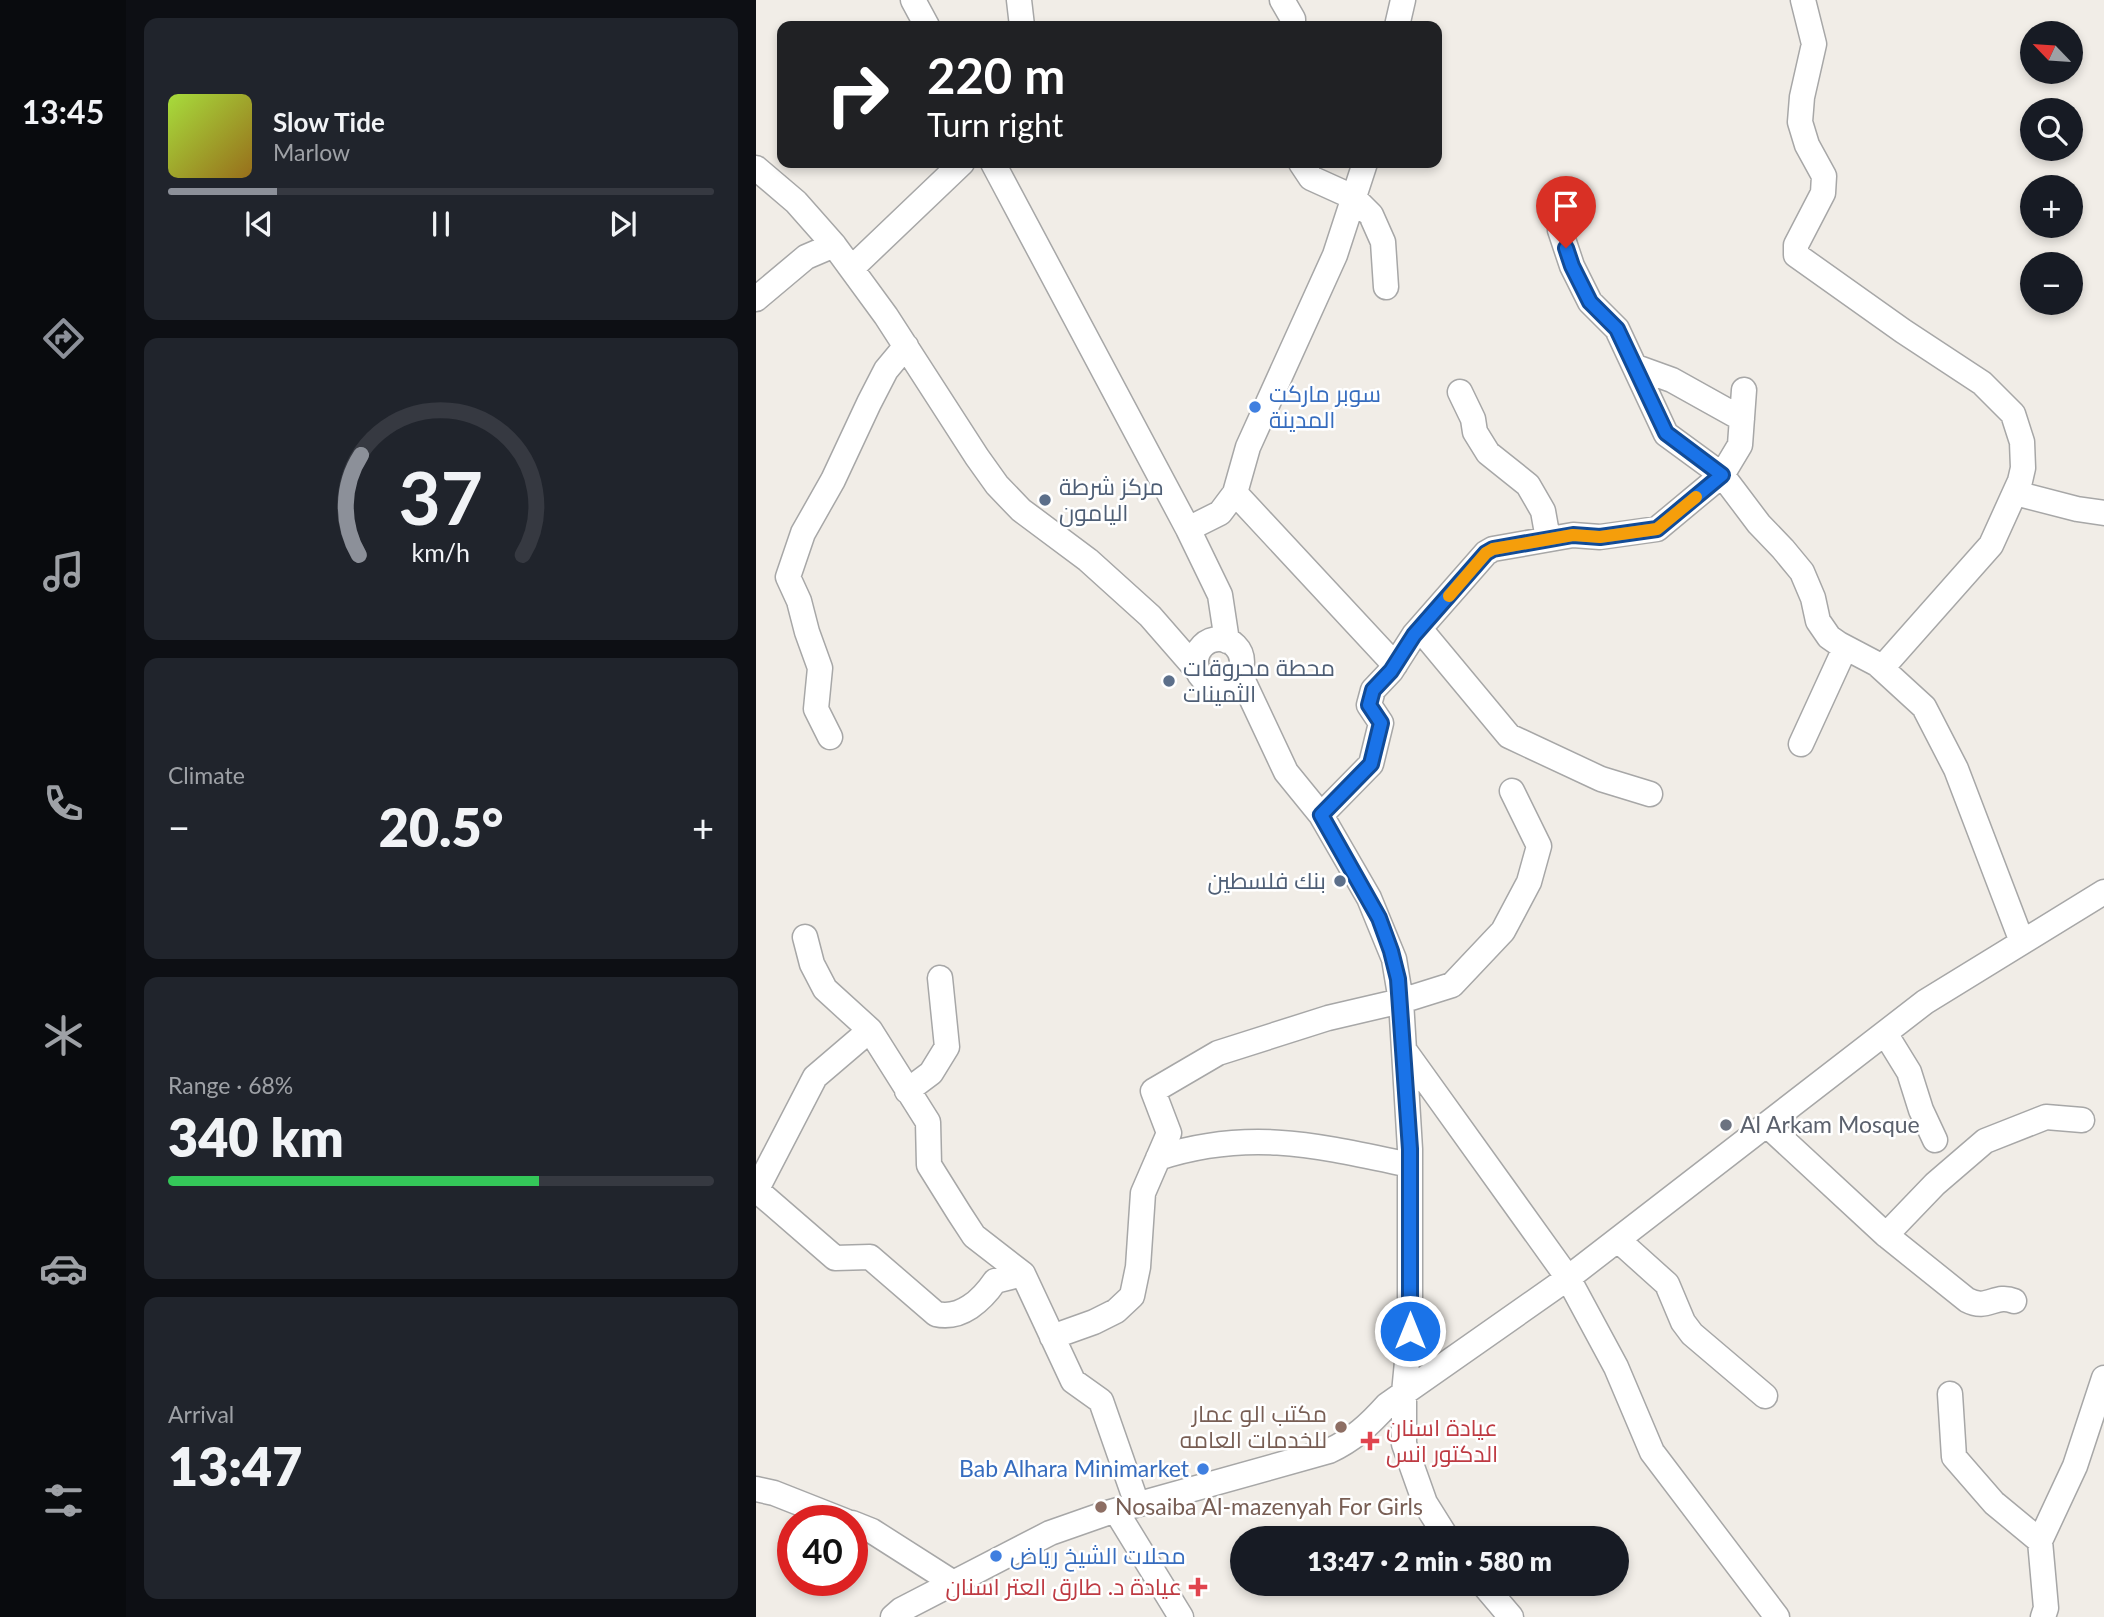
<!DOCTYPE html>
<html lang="en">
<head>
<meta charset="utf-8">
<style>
	body { margin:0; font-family:Lato,Cairo,sans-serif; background:#20242c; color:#f1f3f6; height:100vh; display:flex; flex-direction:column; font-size:26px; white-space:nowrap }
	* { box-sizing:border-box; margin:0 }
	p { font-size:23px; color:#9ea1a6 }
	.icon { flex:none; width:38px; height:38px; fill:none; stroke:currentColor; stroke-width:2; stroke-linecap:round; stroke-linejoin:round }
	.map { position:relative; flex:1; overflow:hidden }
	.drawer { display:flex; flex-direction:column; gap:18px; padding:18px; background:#0d0f14; width:630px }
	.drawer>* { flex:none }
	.guide { position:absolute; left:21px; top:21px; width:665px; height:147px; border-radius:14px; box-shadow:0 4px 10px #0003; background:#202124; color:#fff; overflow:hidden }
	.needle { width:46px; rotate:295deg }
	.fabs { position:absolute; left:1264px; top:21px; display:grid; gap:14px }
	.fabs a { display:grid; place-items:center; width:63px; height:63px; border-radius:50%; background:#171b24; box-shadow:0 4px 10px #0003; font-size:35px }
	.speed { position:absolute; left:21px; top:1505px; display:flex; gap:14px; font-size:35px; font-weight:700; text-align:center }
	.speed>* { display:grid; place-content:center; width:91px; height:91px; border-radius:50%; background:#171b24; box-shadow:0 4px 10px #0003; line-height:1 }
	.speed .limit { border:10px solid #d22; background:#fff; color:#111 }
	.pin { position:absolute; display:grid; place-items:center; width:60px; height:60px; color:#fff; margin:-72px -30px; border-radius:50% 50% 50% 0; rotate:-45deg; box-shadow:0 0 7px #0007 }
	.pin .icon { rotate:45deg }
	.me { position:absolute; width:77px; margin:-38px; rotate:0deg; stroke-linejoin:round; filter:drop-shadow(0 0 5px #0008) }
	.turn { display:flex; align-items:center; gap:24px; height:147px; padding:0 35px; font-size:32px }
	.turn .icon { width:91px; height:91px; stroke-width:2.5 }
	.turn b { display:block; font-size:49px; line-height:60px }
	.big { font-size:52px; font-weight:800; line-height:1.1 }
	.drawer .tile { flex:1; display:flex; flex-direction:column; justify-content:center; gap:10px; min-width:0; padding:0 24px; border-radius:14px; background:#20242c }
	.drawer .dial { align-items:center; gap:0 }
	.dial svg { height:182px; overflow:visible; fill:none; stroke:#363941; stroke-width:7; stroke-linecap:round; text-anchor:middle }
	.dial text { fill:#f1f3f6; stroke:none }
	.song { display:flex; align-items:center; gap:21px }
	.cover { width:84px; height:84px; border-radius:10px; background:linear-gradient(135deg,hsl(80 70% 55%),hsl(40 70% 35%)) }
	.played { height:7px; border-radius:4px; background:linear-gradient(90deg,#8c9099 20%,#363941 20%) }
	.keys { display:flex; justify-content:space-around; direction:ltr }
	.heat { display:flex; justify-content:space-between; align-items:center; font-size:38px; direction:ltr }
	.charge { height:10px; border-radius:5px; background:linear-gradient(90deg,#34c759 68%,#363941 0) }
	.trip { position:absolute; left:474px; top:1526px; width:399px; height:70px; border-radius:35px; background:#171b24; box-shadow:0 4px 10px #0003; font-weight:800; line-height:70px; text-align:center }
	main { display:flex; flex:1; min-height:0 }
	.tabs { display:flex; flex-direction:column; width:126px; justify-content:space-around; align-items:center; background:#090b0e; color:#9ea1a6 }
	.tabs .icon { width:49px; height:49px }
	.tabs .selected { color:#8c9099 }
	.tabs b { font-size:32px; color:#f1f3f6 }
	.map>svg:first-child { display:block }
</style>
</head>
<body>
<main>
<nav class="tabs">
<b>13:45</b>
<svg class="icon selected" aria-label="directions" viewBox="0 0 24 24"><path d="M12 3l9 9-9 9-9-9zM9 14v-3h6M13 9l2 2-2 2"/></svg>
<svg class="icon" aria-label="music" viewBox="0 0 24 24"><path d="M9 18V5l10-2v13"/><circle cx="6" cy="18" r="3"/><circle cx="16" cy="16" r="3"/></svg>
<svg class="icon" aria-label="phone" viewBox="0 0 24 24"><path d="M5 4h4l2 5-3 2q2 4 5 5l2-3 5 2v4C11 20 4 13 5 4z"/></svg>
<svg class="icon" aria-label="climate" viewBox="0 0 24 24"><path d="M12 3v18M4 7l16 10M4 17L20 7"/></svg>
<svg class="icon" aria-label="car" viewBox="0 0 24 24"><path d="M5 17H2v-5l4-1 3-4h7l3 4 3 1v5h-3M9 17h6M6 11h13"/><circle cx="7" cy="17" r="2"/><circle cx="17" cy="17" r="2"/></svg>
<svg class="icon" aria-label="filters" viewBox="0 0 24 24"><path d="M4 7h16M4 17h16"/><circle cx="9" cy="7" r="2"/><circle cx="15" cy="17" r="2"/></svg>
</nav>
<section class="drawer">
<div class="tile">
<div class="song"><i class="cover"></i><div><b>Slow Tide</b><p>Marlow</p></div></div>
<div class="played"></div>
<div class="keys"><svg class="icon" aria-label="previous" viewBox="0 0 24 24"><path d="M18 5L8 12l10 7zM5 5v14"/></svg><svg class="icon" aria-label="pause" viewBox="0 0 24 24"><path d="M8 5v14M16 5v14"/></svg><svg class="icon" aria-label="next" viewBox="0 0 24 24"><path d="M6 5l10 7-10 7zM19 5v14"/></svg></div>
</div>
<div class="tile dial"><svg viewBox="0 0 100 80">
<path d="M14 69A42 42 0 1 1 86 69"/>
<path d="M14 69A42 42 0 0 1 15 25" stroke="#8c9099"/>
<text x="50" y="56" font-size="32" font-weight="700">37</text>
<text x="50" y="72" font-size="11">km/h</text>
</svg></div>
<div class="tile"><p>Climate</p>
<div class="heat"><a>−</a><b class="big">20.5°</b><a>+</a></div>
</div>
<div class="tile"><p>Range · 68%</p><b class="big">340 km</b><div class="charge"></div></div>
<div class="tile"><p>Arrival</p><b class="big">13:47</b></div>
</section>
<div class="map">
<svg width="1348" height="1617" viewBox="0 0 1348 1617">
	<rect width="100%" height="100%" fill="#f1ede7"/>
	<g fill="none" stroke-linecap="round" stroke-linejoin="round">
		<defs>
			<path id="minor" d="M157,0L171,26
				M263,0L266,26
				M526,0L537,19V26
				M1047,0L1058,44L1046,97L1044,122L1051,145L1068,176L1067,193L1040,245V255L1147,331L1226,383L1257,414L1266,442L1267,468L1264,481L1235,545L1126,668
				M641,26L647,0
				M237,163L432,529L464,595L471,641
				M545,163L555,178L597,197L615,215L627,242L630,287
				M0,168L40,202L78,245L130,316L221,457L241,485L265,510L332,560L394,616L442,671
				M96,268L206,163
				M0,299L50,257L78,245
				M880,367L916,380L986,419
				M988,390L984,445L966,475L1003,524L1027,549L1046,572L1057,598L1062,621L1073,637L1083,644L1121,664L1168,707L1200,769L1266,942
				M704,392L717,419L719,432L732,453L772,485L787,511L792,539
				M479,493L639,665
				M1259,493L1321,509L1348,513
				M432,529L464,513L479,493L492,447L579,255L609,163
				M664,629L753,736L845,779L894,794
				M440 662a23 23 0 1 1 46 0a23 23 0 1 1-46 0Z
				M483,672L530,772L565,815L613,898L638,959L645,1001L654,1149V1331L648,1393V1444L669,1503L691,1538
				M74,737L60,709L64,668L51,632L43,601L32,577L47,533L77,480L113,403L130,370L150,346
				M1045,744L1089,648
				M565,815L615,764L625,723L613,705L617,690L635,671L658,635L730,553L737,549L817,535L844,537L901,529L966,475L910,434L861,329L834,302L816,266L804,230
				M49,937L56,964L69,989L114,1030
				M1129,1033L1153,1072L1165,1110L1179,1140
				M649,1051L812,1278L860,1367L896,1452L1021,1617
				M151,1091L175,1073L191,1047L184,978
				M1011,1125L1130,1235L1211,1300C1232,1311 1239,1293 1258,1301
				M402,1158C494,1128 564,1146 654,1165
				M1130,1235L1179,1184L1229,1141L1290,1117L1326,1120
				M862,1240L911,1284L927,1322L936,1334L1009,1396
				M267,1274L239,1281C226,1300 205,1320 180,1314L114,1257L79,1258L4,1193L3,1185L59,1077L114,1030L172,1122L173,1165L203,1213L218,1236L267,1274L317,1381L345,1401L381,1504
				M296,1337L338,1322L360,1311L376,1296L382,1267L387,1193L413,1133L397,1091L462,1053L572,1018L645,1001L696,985L747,931L773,882L783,846L756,791
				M1194,1394L1198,1457L1238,1503L1284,1541
				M0,1489L18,1493L89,1521
				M360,1511L425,1617
				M96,1523L116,1531L196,1582
				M727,1584L755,1617
				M137,1617L145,1610L294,1533L351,1513L573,1451C597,1440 614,1424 631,1405L812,1278L1169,1002L1348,892
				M1287,1617L1290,1608L1284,1541L1319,1466L1348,1378"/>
		</defs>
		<use href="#minor" stroke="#a7a7a7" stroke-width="27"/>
		<use href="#minor" stroke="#fff" stroke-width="24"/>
	</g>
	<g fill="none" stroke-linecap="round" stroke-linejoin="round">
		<defs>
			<path id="route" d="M654,1331V1149L642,979L635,951L623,918L565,815L615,764L625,723L613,705L617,690L635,671L658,635L730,553L737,549L817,535L844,537L901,529L966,475L910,433L861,329L834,302L816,266L810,248"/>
		</defs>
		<use href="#route" stroke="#114b97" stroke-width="18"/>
		<use href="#route" stroke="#1a73e8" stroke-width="12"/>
		<path stroke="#f59e0b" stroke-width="12" d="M693,596L730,553L737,549L817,535L844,537L901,529L940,497"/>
	</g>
	<g fill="#3f7fe0" stroke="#fff" stroke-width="2.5">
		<circle cx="499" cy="407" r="7"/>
		<circle cx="447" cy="1469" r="7"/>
		<circle cx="240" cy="1556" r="7"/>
	</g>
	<g fill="#5c6f8a" stroke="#fff" stroke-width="2.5">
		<circle cx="289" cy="500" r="7"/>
		<circle cx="413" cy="681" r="7"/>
		<circle cx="584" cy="881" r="7"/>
	</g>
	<circle fill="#6b7280" stroke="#fff" stroke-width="2.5" cx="970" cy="1125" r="7"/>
	<g fill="#8d6e63" stroke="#fff" stroke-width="2.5">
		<circle cx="585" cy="1427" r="7"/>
		<circle cx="345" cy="1507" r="7"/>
	</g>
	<g fill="#e0444e" stroke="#fff" stroke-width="2.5">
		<path d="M610.5 1430.5h7v7h7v7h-7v7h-7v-7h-7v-7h7z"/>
		<path d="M438.5 1576.5h7v7h7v7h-7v7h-7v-7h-7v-7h7z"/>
	</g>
	<g text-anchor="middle" stroke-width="5" stroke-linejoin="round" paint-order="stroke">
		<g font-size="23" fill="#366cbe" stroke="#fff" text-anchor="start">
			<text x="513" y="402">سوبر ماركت<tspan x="513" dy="26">المدينة</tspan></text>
			<text x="433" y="1477" text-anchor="end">Bab Alhara Minimarket</text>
			<text x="254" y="1564">محلات الشيخ رياض</text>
		</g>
		<g font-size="23" fill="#4e5e75" stroke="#fff" text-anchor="start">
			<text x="303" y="495">مركز شرطة<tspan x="303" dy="26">اليامون</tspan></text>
			<text x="427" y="676">محطة محروقات<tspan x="427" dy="26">الثمينات</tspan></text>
			<text x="570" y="889" text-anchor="end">بنك فلسطين</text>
		</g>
		<g font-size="23" fill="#5b616d" stroke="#fff" text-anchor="start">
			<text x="984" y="1133">Al Arkam Mosque</text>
		</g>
		<g font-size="23" fill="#785e54" stroke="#fff" text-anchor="end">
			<text x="571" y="1422">مكتب الو عمار<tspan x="571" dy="26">للخدمات العامه</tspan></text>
			<text x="359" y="1515" text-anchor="start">Nosaiba Al-mazenyah For Girls</text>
		</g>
		<g font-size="23" fill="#be3a42" stroke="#fff" text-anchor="start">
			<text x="630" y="1436">عيادة اسنان<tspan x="630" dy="26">الدكتور انس</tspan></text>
			<text x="426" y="1595" text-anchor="end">عيادة د. طارق العتر اسنان</text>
		</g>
	</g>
</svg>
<div class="fabs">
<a><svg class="needle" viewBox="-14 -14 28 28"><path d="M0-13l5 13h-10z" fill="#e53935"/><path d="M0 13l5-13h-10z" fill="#9ea1a6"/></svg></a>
<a><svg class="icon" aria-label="search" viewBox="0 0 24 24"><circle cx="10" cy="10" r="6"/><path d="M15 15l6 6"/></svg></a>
<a>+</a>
<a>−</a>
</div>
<div class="speed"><div class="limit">40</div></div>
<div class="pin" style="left:810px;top:248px;background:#d93025"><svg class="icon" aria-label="arrive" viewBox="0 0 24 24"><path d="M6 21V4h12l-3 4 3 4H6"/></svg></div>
<svg class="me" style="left:654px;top:1331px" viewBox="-20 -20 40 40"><circle r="17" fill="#1a73e8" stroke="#fff" stroke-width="3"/><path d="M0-11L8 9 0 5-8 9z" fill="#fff"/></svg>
<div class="trip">13:47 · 2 min · 580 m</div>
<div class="guide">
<div class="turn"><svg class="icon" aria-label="right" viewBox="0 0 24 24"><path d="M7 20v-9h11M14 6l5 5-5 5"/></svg><div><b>220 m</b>Turn right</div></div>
</div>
</div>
</main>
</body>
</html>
